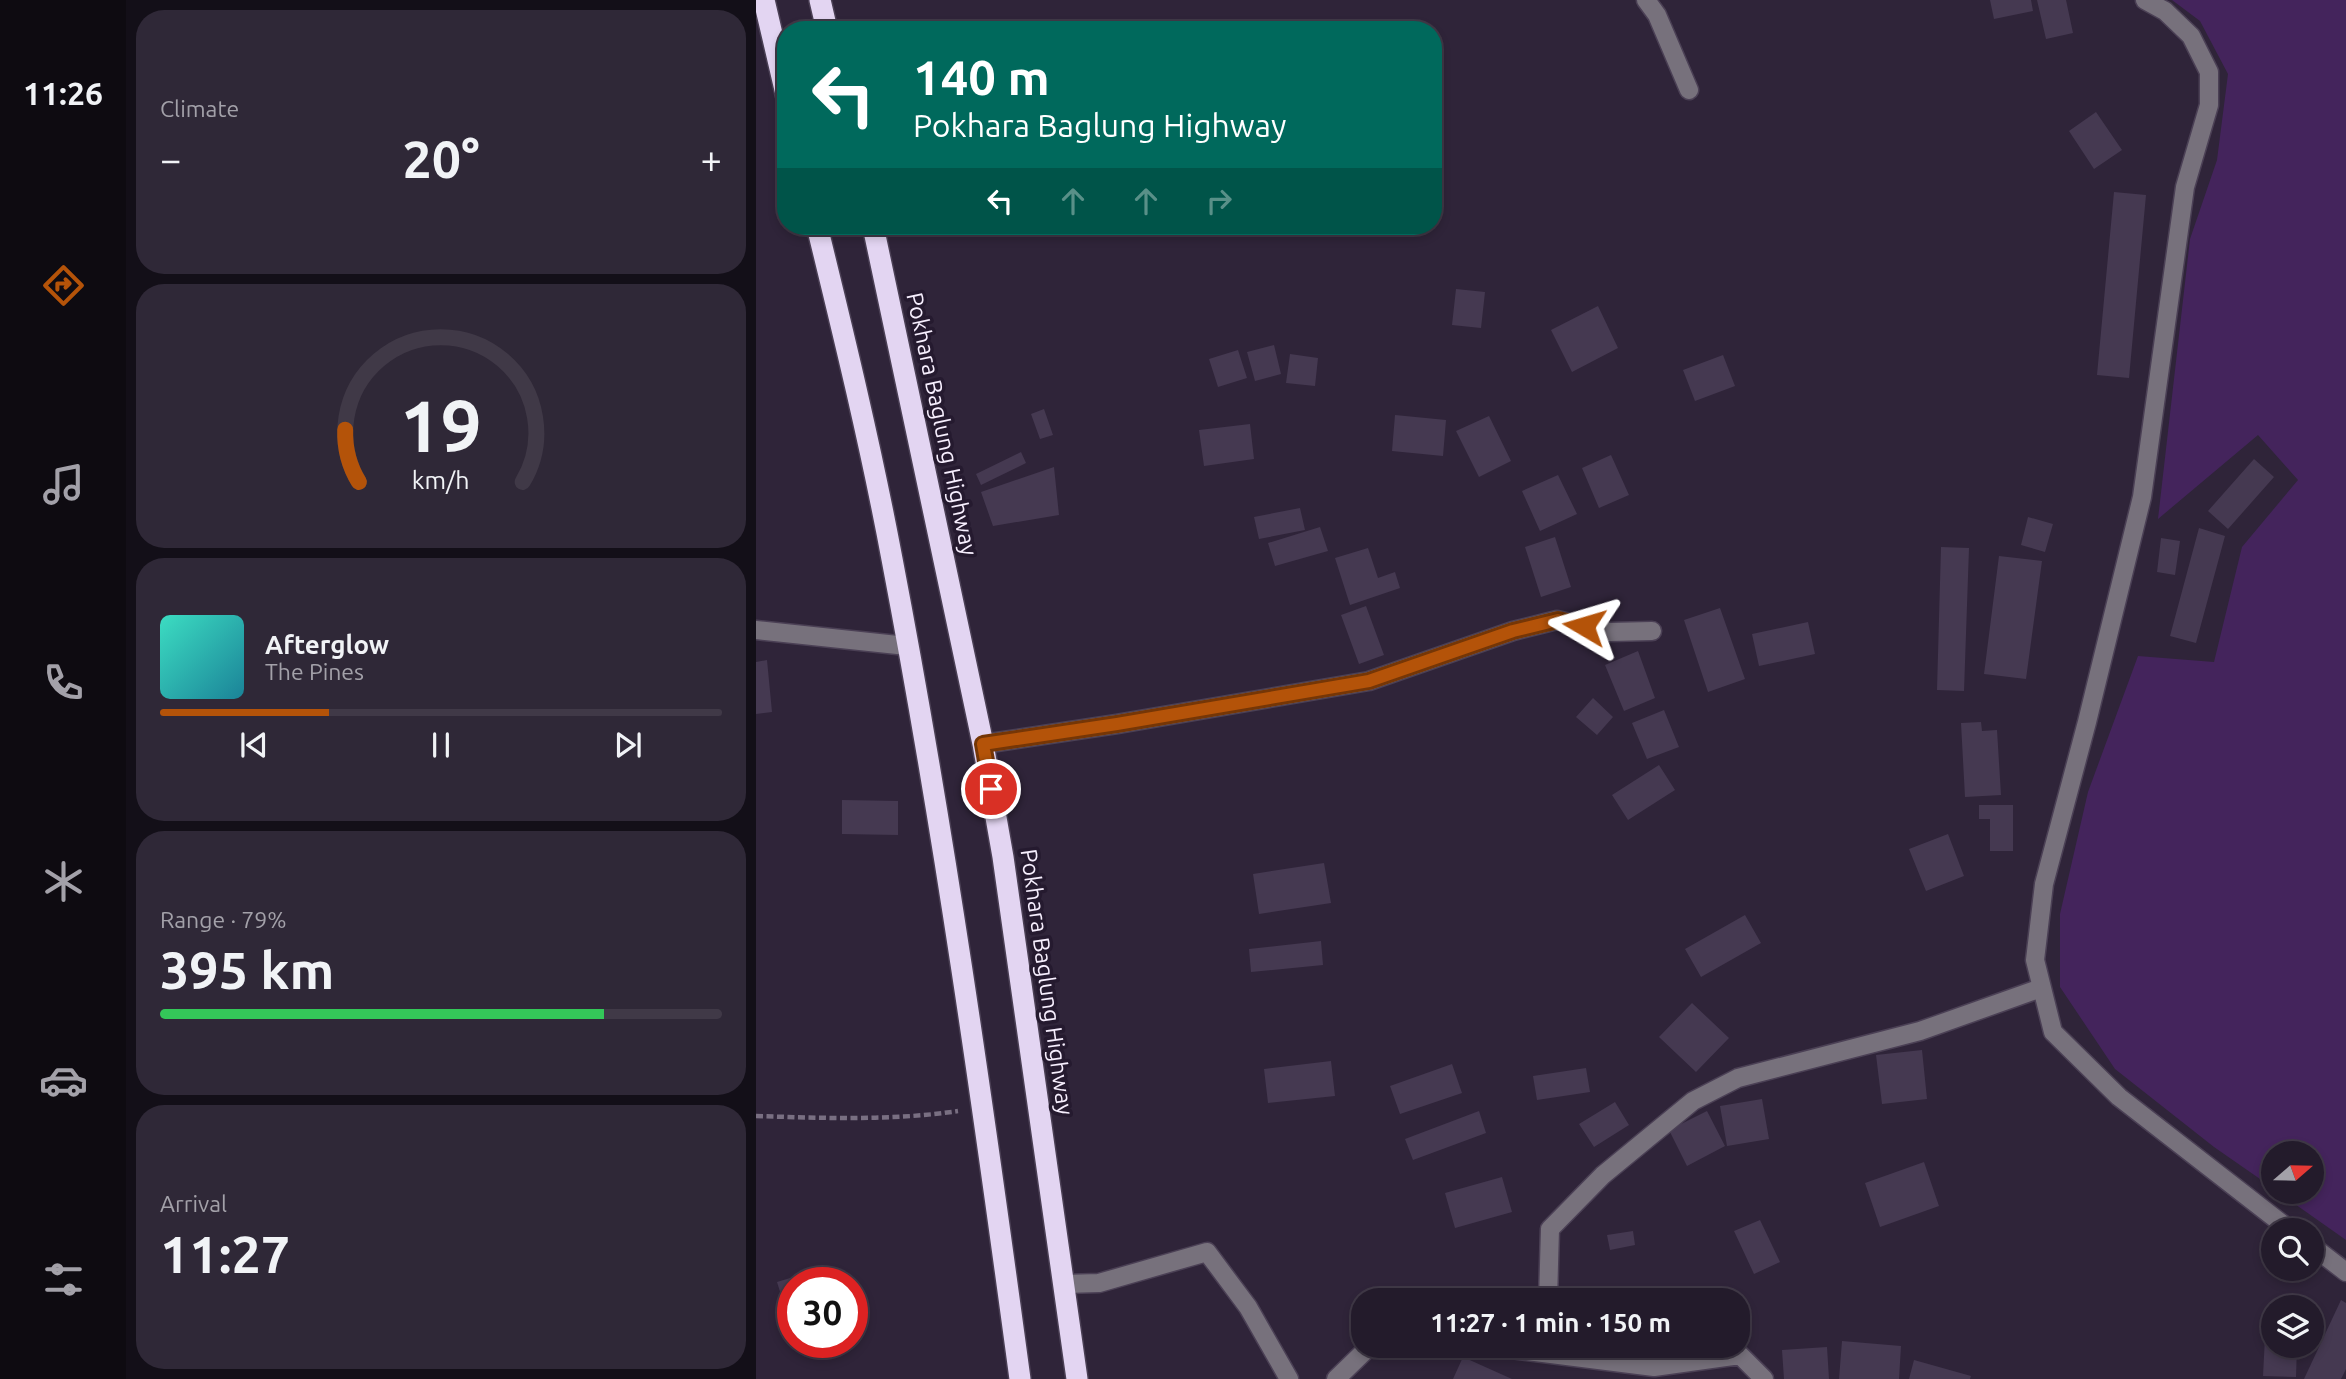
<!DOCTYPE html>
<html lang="en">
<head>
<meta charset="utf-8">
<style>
	body { margin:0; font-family:Ubuntu,sans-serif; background:#2f2837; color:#f1f3f6; height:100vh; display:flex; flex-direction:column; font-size:26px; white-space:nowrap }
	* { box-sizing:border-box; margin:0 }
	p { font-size:23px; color:#a3a1a9 }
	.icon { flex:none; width:38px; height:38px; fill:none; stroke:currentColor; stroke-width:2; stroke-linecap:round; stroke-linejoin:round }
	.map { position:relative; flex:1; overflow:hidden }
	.side { display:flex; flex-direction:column; gap:10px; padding:10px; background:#130f18; width:630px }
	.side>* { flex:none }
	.top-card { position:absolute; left:21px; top:21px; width:665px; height:214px; border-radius:28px; box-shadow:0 4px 10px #0003,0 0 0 2px #403947; background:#00695c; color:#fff; overflow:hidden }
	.needle { width:46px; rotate:70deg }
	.fabs { position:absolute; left:1505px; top:1141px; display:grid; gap:14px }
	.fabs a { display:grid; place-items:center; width:63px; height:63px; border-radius:50%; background:#231b2b; box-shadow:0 4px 10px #0003,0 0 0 2px #403947; font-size:35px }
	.speed { position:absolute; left:21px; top:1267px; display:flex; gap:14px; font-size:35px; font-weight:700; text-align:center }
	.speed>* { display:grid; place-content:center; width:91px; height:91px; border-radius:50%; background:#231b2b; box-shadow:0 4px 10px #0003,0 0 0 2px #403947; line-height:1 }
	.speed .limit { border:10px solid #d22; background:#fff; color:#111 }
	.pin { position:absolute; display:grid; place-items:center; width:60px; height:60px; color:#fff; margin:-30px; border:4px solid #fff; border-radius:50%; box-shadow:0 2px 7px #0007 }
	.me { position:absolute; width:77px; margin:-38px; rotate:277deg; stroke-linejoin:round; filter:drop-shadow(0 0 5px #0008) }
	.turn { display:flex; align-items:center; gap:24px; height:147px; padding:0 21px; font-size:32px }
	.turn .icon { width:91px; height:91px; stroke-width:2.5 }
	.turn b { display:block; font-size:49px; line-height:60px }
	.lanes { display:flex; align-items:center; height:66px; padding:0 21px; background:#0003; justify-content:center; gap:35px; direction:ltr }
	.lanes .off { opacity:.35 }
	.big { font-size:52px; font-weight:600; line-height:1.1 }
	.side .widget { flex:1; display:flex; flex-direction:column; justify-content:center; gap:10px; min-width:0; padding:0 24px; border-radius:28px; background:#2f2837 }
	.side .dial { align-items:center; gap:0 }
	.dial svg { height:182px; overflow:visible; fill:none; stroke:#403947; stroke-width:7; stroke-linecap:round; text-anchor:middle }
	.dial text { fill:#f1f3f6; stroke:none }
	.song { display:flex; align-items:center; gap:21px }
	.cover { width:84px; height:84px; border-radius:10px; background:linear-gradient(135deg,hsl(170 70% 55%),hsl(190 70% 35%)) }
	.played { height:7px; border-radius:4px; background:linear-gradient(90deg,#b45309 30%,#403947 30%) }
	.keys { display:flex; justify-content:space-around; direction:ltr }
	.heat { display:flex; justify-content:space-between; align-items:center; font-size:38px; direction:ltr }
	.charge { height:10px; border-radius:5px; background:linear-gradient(90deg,#34c759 79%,#403947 0) }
	.trip { position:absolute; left:595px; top:1288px; width:399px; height:70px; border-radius:28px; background:#231b2b; box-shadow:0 4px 10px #0003,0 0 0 2px #403947; font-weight:600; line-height:70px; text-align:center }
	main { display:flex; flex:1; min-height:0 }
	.dock { display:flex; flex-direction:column; width:126px; justify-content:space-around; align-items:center; background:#0e0b11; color:#a3a1a9 }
	.dock .icon { width:49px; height:49px }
	.dock .selected { color:#b45309 }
	.dock b { font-size:32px; color:#f1f3f6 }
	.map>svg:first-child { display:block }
</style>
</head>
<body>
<main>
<nav class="dock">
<b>11:26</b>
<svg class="icon selected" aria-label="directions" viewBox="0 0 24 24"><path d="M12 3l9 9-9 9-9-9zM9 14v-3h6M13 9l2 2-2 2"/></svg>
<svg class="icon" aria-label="music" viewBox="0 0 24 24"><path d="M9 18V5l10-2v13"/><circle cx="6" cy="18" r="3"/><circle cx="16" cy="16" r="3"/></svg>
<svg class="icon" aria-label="phone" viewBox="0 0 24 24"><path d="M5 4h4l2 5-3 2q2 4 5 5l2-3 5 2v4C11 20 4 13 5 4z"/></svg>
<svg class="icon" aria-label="climate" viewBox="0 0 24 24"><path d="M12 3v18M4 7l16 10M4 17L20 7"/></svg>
<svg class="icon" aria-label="car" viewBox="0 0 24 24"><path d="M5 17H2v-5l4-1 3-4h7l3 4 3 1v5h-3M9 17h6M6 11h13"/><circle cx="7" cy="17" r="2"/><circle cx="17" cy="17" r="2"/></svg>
<svg class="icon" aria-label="filters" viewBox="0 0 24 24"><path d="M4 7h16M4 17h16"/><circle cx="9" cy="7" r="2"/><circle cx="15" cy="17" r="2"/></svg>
</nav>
<section class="side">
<div class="widget"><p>Climate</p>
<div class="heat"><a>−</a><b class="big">20°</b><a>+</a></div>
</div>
<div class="widget dial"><svg viewBox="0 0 100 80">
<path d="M14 69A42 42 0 1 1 86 69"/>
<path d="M14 69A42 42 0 0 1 8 46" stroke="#b45309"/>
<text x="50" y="56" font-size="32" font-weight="700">19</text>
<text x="50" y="72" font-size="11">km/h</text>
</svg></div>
<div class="widget">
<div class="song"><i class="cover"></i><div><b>Afterglow</b><p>The Pines</p></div></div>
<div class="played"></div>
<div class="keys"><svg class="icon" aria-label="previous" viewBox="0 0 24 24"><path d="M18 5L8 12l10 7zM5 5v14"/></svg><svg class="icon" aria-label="pause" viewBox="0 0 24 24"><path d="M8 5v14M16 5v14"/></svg><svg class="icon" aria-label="next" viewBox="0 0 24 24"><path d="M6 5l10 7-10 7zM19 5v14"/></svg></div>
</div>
<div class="widget"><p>Range · 79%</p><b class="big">395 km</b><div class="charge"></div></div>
<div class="widget"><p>Arrival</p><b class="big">11:27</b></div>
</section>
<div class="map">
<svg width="1590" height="1379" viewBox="0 0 1590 1379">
	<rect width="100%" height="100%" fill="#2f2439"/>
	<path fill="#44245c" d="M1416,0H1590V1240L1522,1192H1556V1153H1517V1188L1458,1147L1359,1069L1304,987V914L1332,792L1382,656L1458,662L1486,547L1542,480L1502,435L1402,519L1434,239L1461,160L1472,74L1444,21Z"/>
	<path fill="#453951" d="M1234,0H1275L1277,11L1238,19Z
		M1281,0H1310L1317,33L1290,39Z
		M1340,112L1366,150L1338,169L1313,131Z
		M1358,192L1390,195L1373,378L1341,375Z
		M700,289L729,292L725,328L696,325Z
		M842,306L862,348L816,372L795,330Z
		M518,345L525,374L499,381L491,352Z
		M482,350L491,378L462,387L453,359Z
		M534,354L562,358L559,386L530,383Z
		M967,355L979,386L939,401L927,370Z
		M288,409L297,435L284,439L275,414Z
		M639,415L690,420L687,456L636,451Z
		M733,416L755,461L723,477L700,431Z
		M494,424L498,459L448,466L443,430Z
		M265,452L270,463L225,485L220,474Z
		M855,455L873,495L843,508L826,468Z
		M1498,459L1518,477L1472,529L1452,511Z
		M298,467L303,515L237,526L225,492Z
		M802,475L821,514L784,531L766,491Z
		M544,508L549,530L503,539L498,517Z
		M1272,517L1297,524L1289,552L1265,545Z
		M564,527L572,551L519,566L512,543Z
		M1443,528L1469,536L1440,643L1414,636Z
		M799,537L815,587L785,597L769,547Z
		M1405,538L1424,541L1419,575L1401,572Z
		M1185,547L1213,548L1208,691L1181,690Z
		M612,548L622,578L639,572L644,588L594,605L579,558Z
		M1243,556L1286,561L1270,679L1228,674Z
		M610,606L628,655L603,664L585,615Z
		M964,608L989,679L952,692L928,620Z
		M1052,622L1059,654L1003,666L996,634Z
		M882,651L899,698L868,711L849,665Z
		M11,660L16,712L0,714V662Z
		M837,698L857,717L841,735L820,717Z
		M908,710L923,747L891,759L876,723Z
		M1225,722L1226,731L1241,730L1245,795L1209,797L1205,723Z
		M903,765L919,790L872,820L856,795Z
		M86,800L142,801V835L86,834Z
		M1223,805H1257V851H1234V819H1223Z
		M1192,834L1208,876L1170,891L1153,849Z
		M568,863L575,903L503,914L497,874Z
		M989,915L1005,943L945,977L929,949Z
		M565,941L567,965L495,972L493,949Z
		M936,1003L973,1038L940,1072L903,1037Z
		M1166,1050L1171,1099L1126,1104L1120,1055Z
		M575,1061L579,1096L512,1103L508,1069Z
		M696,1064L706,1093L644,1114L634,1086Z
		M830,1068L834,1092L781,1100L777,1076Z
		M1006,1099L1013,1139L971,1146L964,1106Z
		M859,1102L873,1125L838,1147L823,1124Z
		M723,1111L730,1133L657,1160L649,1139Z
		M951,1111L969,1146L931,1166L913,1130Z
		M1168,1162L1183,1206L1124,1227L1109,1183Z
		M746,1177L756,1212L699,1228L689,1193Z
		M1004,1220L1024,1262L998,1274L978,1231Z
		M877,1231L879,1245L854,1250L851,1235Z
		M64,1269L68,1283H37L36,1330L21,1282Z
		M1585,1300L1590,1303V1369L1585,1379H1548Z
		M1509,1337H1517V1346H1541L1540,1377L1507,1376Z
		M1086,1341L1145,1346L1143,1379H1083Z
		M40,1342H56V1343L42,1347Z
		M1071,1347L1073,1379H1028L1026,1350Z
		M707,1357L756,1379H697Z
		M1158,1360L1215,1376L1214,1379H1153Z"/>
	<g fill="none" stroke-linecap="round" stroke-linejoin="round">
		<defs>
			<path id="minor" d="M890,0L901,15L933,90
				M1389,0L1409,11L1435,36L1453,72V105L1429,187L1386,497L1331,722L1288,884L1279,960L1297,1032L1363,1097L1534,1230
				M0,630L151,646
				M227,744L361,724L613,681L757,631L801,620L854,632L896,631
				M1556,1246L1590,1272
				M308,1284L343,1283L451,1252L492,1307L533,1379
				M792,1300L794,1229L847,1175L937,1101L982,1078L1164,1031L1285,988
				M731,1346L898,1367L984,1355L1008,1379
				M580,1379L614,1346"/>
			<path id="highway" d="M8,0L30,94
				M64,0L71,30
				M61,226C88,336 115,447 136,559C188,830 227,1105 264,1379
				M117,226L227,744L247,857L321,1379"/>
		</defs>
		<use href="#minor" stroke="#4b4055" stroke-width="21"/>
		<use href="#highway" stroke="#4b4055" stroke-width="24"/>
		<path stroke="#796f82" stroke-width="4.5" stroke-dasharray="7 3.5" stroke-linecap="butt" d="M0,1116C67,1118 135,1121 202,1111"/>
		<use href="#minor" stroke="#77717c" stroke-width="18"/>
		<use href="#highway" stroke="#e3d5f2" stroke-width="21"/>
	</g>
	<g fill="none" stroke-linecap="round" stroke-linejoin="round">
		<defs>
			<path id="route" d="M235,789L227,744L361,724L613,681L757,631L802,620L828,626"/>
		</defs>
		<use href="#route" stroke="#753606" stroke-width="18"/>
		<use href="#route" stroke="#b45309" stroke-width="12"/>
	</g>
	<g text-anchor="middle" stroke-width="7" stroke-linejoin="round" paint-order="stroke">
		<g font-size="23" fill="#f7effe" stroke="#251a2f">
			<text transform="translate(186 424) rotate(78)" y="8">Pokhara Baglung Highway</text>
			<text transform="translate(291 982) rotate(82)" y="8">Pokhara Baglung Highway</text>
		</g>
	</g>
</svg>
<div class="fabs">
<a><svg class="needle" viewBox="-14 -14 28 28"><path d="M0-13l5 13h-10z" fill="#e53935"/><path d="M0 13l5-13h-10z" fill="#a3a1a9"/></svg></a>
<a><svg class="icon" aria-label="search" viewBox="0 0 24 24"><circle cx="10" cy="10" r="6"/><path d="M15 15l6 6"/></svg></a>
<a><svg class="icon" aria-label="layers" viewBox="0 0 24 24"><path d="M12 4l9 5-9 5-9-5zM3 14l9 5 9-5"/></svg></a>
</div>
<div class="speed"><div class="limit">30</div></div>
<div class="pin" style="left:235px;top:789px;background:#d93025"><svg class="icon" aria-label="arrive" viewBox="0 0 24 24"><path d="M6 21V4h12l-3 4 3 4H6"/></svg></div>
<svg class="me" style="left:828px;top:626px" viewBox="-20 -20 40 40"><path d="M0-17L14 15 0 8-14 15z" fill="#b45309" stroke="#fff" stroke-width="4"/></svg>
<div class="trip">11:27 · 1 min · 150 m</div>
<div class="top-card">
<div class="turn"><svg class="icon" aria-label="left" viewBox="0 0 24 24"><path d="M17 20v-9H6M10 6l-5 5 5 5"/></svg><div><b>140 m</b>Pokhara Baglung Highway</div></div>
<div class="lanes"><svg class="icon" aria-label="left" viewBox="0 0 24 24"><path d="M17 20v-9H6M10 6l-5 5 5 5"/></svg><svg class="icon off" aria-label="ahead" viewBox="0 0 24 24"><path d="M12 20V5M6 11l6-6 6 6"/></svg><svg class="icon off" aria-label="ahead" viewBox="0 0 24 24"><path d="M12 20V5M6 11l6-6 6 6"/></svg><svg class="icon off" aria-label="right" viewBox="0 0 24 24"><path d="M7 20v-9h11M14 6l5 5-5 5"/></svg></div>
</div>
</div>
</main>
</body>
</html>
